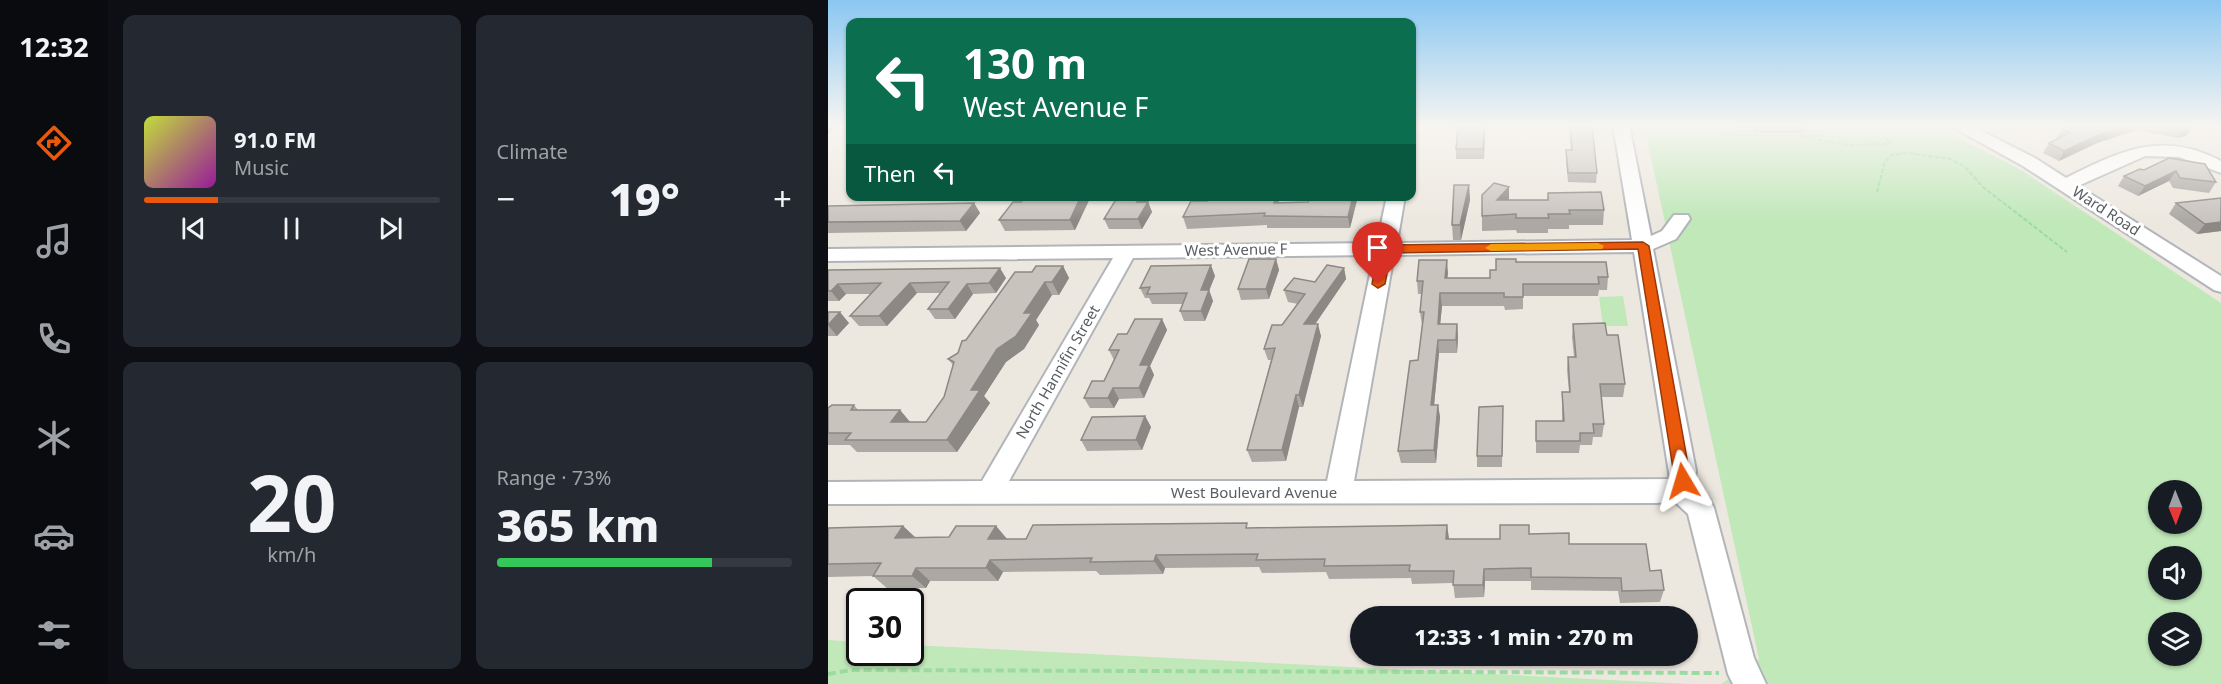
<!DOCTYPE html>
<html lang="en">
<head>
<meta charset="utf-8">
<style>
	body { margin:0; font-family:"Noto Sans",sans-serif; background:#242831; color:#f1f3f6; height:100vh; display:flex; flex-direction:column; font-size:22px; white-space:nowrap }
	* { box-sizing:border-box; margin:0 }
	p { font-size:20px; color:#9ea1a6 }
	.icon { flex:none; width:33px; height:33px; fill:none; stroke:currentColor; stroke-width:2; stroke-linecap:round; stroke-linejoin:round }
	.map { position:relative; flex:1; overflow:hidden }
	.side { display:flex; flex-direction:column; gap:15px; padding:15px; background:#0d0f14; width:720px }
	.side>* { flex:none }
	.banner { position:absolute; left:18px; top:18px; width:570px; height:183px; border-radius:12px; box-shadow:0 2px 4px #0004; background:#0b6e4f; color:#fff; overflow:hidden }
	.needle { width:39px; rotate:179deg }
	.fabs { position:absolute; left:1320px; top:480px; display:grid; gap:12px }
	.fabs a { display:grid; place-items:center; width:54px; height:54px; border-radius:50%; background:#171b24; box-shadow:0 2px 4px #0004; font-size:30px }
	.speed { position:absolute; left:18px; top:588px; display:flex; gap:12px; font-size:30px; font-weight:700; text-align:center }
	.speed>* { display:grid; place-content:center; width:78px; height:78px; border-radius:50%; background:#171b24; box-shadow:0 2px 4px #0004; line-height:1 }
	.speed .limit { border:3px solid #111; border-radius:9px; background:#fff; color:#111 }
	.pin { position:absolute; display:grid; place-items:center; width:51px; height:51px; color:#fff; margin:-62px -26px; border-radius:50% 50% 50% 0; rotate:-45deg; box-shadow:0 0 6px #0007 }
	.pin .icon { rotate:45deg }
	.me { position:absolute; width:66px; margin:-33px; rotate:353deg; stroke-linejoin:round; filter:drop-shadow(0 0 4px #0008) }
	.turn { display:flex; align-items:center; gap:21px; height:126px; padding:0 18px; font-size:27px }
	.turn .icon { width:78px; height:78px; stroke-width:2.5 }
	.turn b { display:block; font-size:42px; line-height:51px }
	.then { display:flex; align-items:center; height:57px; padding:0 18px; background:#0003; gap:12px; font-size:22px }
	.big { font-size:45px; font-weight:800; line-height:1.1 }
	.side .card { flex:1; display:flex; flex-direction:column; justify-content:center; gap:9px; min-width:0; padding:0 21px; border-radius:12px; background:#242831 }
	.side .dial { align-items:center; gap:0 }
	.dial b { font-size:78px; line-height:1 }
	.song { display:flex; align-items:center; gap:18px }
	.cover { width:72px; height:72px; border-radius:9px; background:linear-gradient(135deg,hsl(70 70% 55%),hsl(300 70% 35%)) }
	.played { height:6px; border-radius:3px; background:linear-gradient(90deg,#ea580c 25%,#363941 25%) }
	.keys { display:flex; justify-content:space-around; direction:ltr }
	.heat { display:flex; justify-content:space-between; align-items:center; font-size:33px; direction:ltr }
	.charge { height:9px; border-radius:4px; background:linear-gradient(90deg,#34c759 73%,#363941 0) }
	.side .tiles { flex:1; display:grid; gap:15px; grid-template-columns:repeat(2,1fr) }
	.trip { position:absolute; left:522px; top:606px; width:348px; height:60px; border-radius:30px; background:#171b24; box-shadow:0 2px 4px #0004; font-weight:800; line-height:60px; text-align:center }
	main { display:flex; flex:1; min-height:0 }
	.dock { display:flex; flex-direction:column; width:108px; justify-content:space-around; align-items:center; background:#090b0e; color:#9ea1a6 }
	.dock .icon { width:42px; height:42px }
	.dock .on { color:#ea580c }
	.dock b { font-size:27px; color:#f1f3f6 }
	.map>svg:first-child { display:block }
</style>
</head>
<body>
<main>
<nav class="dock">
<b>12:32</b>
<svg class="icon on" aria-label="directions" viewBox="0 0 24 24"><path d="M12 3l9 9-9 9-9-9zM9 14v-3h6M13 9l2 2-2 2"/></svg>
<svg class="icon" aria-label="music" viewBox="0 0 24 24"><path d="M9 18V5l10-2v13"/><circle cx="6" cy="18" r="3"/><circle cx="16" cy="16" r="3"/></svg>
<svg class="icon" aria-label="phone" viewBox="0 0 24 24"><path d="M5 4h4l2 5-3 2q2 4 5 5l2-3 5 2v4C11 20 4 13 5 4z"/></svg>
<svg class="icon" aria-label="climate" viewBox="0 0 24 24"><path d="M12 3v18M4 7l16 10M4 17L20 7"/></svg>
<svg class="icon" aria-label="car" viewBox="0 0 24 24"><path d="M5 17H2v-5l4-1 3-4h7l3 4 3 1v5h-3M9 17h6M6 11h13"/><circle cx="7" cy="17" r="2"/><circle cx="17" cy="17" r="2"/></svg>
<svg class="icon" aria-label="filters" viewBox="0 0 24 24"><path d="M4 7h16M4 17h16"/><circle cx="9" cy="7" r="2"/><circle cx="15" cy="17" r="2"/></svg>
</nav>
<section class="side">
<div class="tiles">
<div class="card">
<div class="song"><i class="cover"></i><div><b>91.0 FM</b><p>Music</p></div></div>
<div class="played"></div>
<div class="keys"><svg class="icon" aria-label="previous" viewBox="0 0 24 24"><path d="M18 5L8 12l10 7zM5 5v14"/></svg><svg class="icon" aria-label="pause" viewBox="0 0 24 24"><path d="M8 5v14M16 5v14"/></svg><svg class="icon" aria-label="next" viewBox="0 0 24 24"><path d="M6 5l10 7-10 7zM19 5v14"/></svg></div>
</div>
<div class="card"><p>Climate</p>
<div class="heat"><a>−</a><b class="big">19°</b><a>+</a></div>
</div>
<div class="card dial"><b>20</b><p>km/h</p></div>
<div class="card"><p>Range · 73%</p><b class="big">365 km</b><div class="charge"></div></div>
</div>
</section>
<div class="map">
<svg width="1393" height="684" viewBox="0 0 1393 684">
	<rect width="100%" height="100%" fill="#ede8df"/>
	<path fill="#c0e8b9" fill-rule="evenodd" d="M816,125H1106L1193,170L1393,303V684H893L931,659ZM1330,490H1364V524H1330ZM1330,556H1364V590H1330ZM1330,622H1364V656H1330Z
		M795,296L800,326H775L771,297Z
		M0,640L31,642L32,652H82L83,645L863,684H0Z"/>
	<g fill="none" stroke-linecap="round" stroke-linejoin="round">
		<defs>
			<path id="minor" d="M785,125H801L823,236L834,231L846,215H860L862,219L848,239L825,249L868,471L866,486L882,500L886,508L926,658L938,684H905L900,674L860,514L846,501L829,503L0,504V482L154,481L285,258L0,261V249L549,243L559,196H577L569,243L804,240ZM806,252L842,479L526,481L566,255ZM546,255L499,481H181L305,258Z
				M1121,125H1142L1207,158L1238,178C1292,151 1334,130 1393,161V173L1351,157L1317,156L1250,186L1393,276V292L1386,290L1195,166Z"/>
		</defs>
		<use href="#minor" stroke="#b1b5b9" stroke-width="4"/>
		<path stroke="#9bdba2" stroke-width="2" stroke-dasharray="4.5 2" stroke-linecap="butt" d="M894,135L996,136
			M977,137L1020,145L1063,144L1057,136
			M1049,192L1057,161L1064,155L1079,153L1123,159L1137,167L1155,187L1239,252"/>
		<path stroke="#9bdba2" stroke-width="4" stroke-dasharray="8 4" stroke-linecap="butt" d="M0,674L23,670L891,673"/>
		<use href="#minor" fill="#fff" fill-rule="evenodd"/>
	</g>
	<path fill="#aca8a3" d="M622,125H657L656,159H628V149L630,128H622Z
		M741,125H764L769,173L768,183L740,182L738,160V150H743Z
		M908,125H978L975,133H926L924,128H909Z
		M1236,125H1364L1358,136L1349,138L1309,130L1269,143L1231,161L1215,153L1221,143L1229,139H1228Z
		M1341,158L1388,182L1381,193L1345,188L1341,181L1310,196L1290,186L1296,176L1316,170Z
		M641,185L642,200L633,240H625L624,225Z
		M720,193L776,210L775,225H741V229H720V233H689L688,230L654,231V216L681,200H720Z
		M198,196H263L247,230L177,231L171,220L193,202Z
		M381,196H449L451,203L480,202L494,198V196H530L522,228H439V225L359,229L355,217L379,201Z
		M320,202L324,212L314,229H281L276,219Z
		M146,203L152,213L138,231L0,233V206Z
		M1348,203L1393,231L1369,234L1341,214Z
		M448,259L451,270L441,299L413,300L410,289Z
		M688,262L780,277L779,290H771L770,296H695V309L677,310L676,306H614L612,324H629L630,337L629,353H611L606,405H610L612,417L608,463H573L570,451L590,360L594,325L592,312L594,294H590L589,281L620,273L619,278H662L668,270Z
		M235,266L241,278L231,295H224L208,320L211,325L196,349L178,362L156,396L162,403L129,452H29L22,445H0V408L26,405L30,410H72L82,422H98L116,397L125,365L120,359L130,353L138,340L204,272Z
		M516,268L518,279L487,324L493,336L475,407H471L458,461L424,462L419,450L443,360H440L436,349L470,304L460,302L456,290L487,282Z
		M0,270L178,278L168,293L145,294L127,319H107L100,309L113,293H89L59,326H31L22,316L43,294H18L11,301H0Z
		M387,276L381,290L385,301L377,321H356L352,311L355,304H324L321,298H317L312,288Z
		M0,312L21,323L9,336H0Z
		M334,319L339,330L322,366L326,375L316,398L291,399L286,408H262L256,398L276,381L286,360L281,350L299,334Z
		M745,324L779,335L797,384L795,397H774L776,424L774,437H765L764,445H752L751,453H708V421H734V392H741L739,370L740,357H746L744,337Z
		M675,406L674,467H649V456Z
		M317,416L323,427L314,450L259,451L253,440Z
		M75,526L88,538L121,537L168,526L179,539H198L421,528L621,539H672L701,534L741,544L822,571L836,590L832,602L792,603L790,591L703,590V581H657L656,597L627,598L625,583L584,584L583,578L501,579L498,572L434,573L431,567L337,568L335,574L272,575L268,571L175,572L170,581H102L98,588L60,589L45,576L0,577V528Z"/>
	<path fill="#8c8884" d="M0,125H10L0,134Z
		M657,125L656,159L655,149Z
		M1300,125H1312L1309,130L1269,143L1231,161L1236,151L1275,133Z
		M1364,126L1358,136L1349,138L1356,128Z
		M1348,171L1341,181L1310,196L1317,186Z
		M641,185L642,200L633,240L632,225Z
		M681,187V202L669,200Z
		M253,196H263L247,230L242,220Z
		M313,196H323L314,212L309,202Z
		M448,196H449L452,206L446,203Z
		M525,196H530L522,228L520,217Z
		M320,202L324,212L314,229L310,219Z
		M146,203L152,213L138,231L132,221Z
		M1393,222V231L1369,234L1377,224Z
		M448,259L451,270L441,299L438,289Z
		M619,260L620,273L618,291L617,278Z
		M383,265L387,276L377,301L373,290Z
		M235,266L241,278L231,295L224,282Z
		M172,268L178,278L168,293L161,283Z
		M516,268L518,279L479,336L476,324Z
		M217,282L224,295L208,320L211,325L196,349L178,362L156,396L162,403L129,452L119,440L143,390L169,349L196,313Z
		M82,283L89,293L59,326L51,316Z
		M10,284L18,294L11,301L3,291Z
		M139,284L145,294L127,319L120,309Z
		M381,290L385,301L377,321L373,311Z
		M612,293L614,306L611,337L610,324Z
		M12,312L21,323L9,336L0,325Z
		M334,319L339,330L322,366L326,375L316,398L311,388L312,365Z
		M490,324L493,336L475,407L471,395Z
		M629,324L630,337L629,353L628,340Z
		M610,340L611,353L605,417L603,405Z
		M285,388L291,399L286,408L280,398Z
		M468,395L471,407L458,461L454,450Z
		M610,405L612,417L608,463L606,450Z
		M72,410L82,422H63Z
		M317,416L323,427L314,450L308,440Z
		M619,525L621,538L620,552L618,539Z
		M75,526L89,539L67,538Z
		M168,526L179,539H160Z
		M328,555L337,568L335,574L326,561Z
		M162,560L175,572L170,581L158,568Z
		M88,568L102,581L98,588L84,576Z
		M656,569L657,581L656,597L655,585Z"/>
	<path fill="#c8c3bd" stroke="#8c8884" stroke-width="1.5" d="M630,125H657L655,149H628Z
		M742,125H764L769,173H740L738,150H744Z
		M1243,125H1300L1275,133L1236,151L1221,143L1242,133L1234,129Z
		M1339,125H1364V126L1356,128Z
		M1341,158L1377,164L1388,182L1352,178L1348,171L1317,186L1296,176L1312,169L1316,170Z
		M666,183L681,187L669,200H720V193L773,192L776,210H741L742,214H720L721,218H688V214L654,216V195Z
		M626,185H641L632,225H624Z
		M198,196H253L242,220H171L185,202H193Z
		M290,196H313L309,202H320L310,219H276Z
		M381,196H448L446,203L480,202L482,198H494V196H525L520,217L436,216L437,213L355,217L363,201H379Z
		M1393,198V222L1377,224L1348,203Z
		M146,203L132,221L0,222V206Z
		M421,259H448L438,289H410Z
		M668,259H688V262H778L780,277H770L771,284H695V297H676V293H612L610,324H629L628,340H610L603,405H610L606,450L570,451L582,361L590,360L596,312H592L595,281H589L591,260H619L617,278H662V270H668Z
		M383,265L373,290H381L373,311H352L359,293L319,294L322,287L312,288L323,266Z
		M499,265L516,268L476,324H490L471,395H468L454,450H419L447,348L436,349L444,325H454L477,294L456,290L466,278L487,282Z
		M208,266H235L224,282H217L196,313H204L188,336L169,349L143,390H152L119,440H17L23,433H0V408L4,405H26L23,410H72L63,422H98L116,397L126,362L120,359L130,353L134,341L138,340L187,272H204Z
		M172,268L161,283L139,284L120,309H100L121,282L82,283L51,316H22L53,283L10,284L3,291H0V270Z
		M0,312H12L0,325Z
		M307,319H334L312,365H321L311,388H285L280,398H256L264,381H276L291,350H281L290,334H299Z
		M777,323L779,335H790L797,384H772L776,424H765L766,433H752V441H708V421H736L734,392H742L740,357H748L745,324Z
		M675,406L674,456H649L651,407Z
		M317,416L308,440H253L264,417Z
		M419,523L418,528L619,525L618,539H672V525H701V534L741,533V544H818L822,571L833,570L836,590L794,591L793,578L703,577V568L656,569L655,585H625L626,571H581L582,565L496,566L497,559L428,560L430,554L328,555L326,561L262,562L264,558L162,560L158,568H88L84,576H45L53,563L0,564V528L75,526L67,538L121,537L128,526H168L160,539H198L205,525Z"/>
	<linearGradient id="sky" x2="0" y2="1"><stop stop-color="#8ac7f1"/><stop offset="0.57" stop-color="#f7f5f1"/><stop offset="1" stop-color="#f7f5f1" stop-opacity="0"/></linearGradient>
	<rect width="1393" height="221" fill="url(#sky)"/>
	<path fill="#ea580c" stroke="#983908" stroke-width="1.5" d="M815,242L821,246L863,481L861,486H849L847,481L810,249L563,253L557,284L550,288L544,284L551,249L557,245Z"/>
	<path fill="#f59e0b" d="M770,243L776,246L774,249L663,251L657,248L663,244Z"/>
	<g text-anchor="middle" stroke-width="6" stroke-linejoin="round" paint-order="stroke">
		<g font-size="15" fill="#595e62" stroke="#fff">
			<text transform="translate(1278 211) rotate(33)" y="5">Ward Road</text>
			<text transform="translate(408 250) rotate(-1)" y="5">West Avenue F</text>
			<text transform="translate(230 372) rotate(-60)" y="5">North Hannifin Street</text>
			<text x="426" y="498">West Boulevard Avenue</text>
		</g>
	</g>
</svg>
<div class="fabs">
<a><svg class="needle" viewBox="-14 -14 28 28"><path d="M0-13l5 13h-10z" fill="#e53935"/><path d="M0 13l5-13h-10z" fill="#9ea1a6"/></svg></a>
<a><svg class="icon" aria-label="sound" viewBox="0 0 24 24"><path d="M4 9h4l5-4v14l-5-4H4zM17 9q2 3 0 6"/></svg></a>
<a><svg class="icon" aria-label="layers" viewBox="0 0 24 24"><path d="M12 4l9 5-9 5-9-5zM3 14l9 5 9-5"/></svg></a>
</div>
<div class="speed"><div class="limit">30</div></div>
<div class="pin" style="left:550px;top:284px;background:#d93025"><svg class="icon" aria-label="arrive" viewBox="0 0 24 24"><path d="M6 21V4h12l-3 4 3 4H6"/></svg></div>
<svg class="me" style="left:855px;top:481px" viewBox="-20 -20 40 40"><path d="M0-17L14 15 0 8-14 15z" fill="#ea580c" stroke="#fff" stroke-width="4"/></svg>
<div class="trip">12:33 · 1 min · 270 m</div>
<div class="banner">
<div class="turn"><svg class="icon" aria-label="left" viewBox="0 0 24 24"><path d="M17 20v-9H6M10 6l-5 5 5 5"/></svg><div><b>130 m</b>West Avenue F</div></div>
<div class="then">Then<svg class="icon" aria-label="left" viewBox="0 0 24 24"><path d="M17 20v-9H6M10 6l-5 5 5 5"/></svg></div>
</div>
</div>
</main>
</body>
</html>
